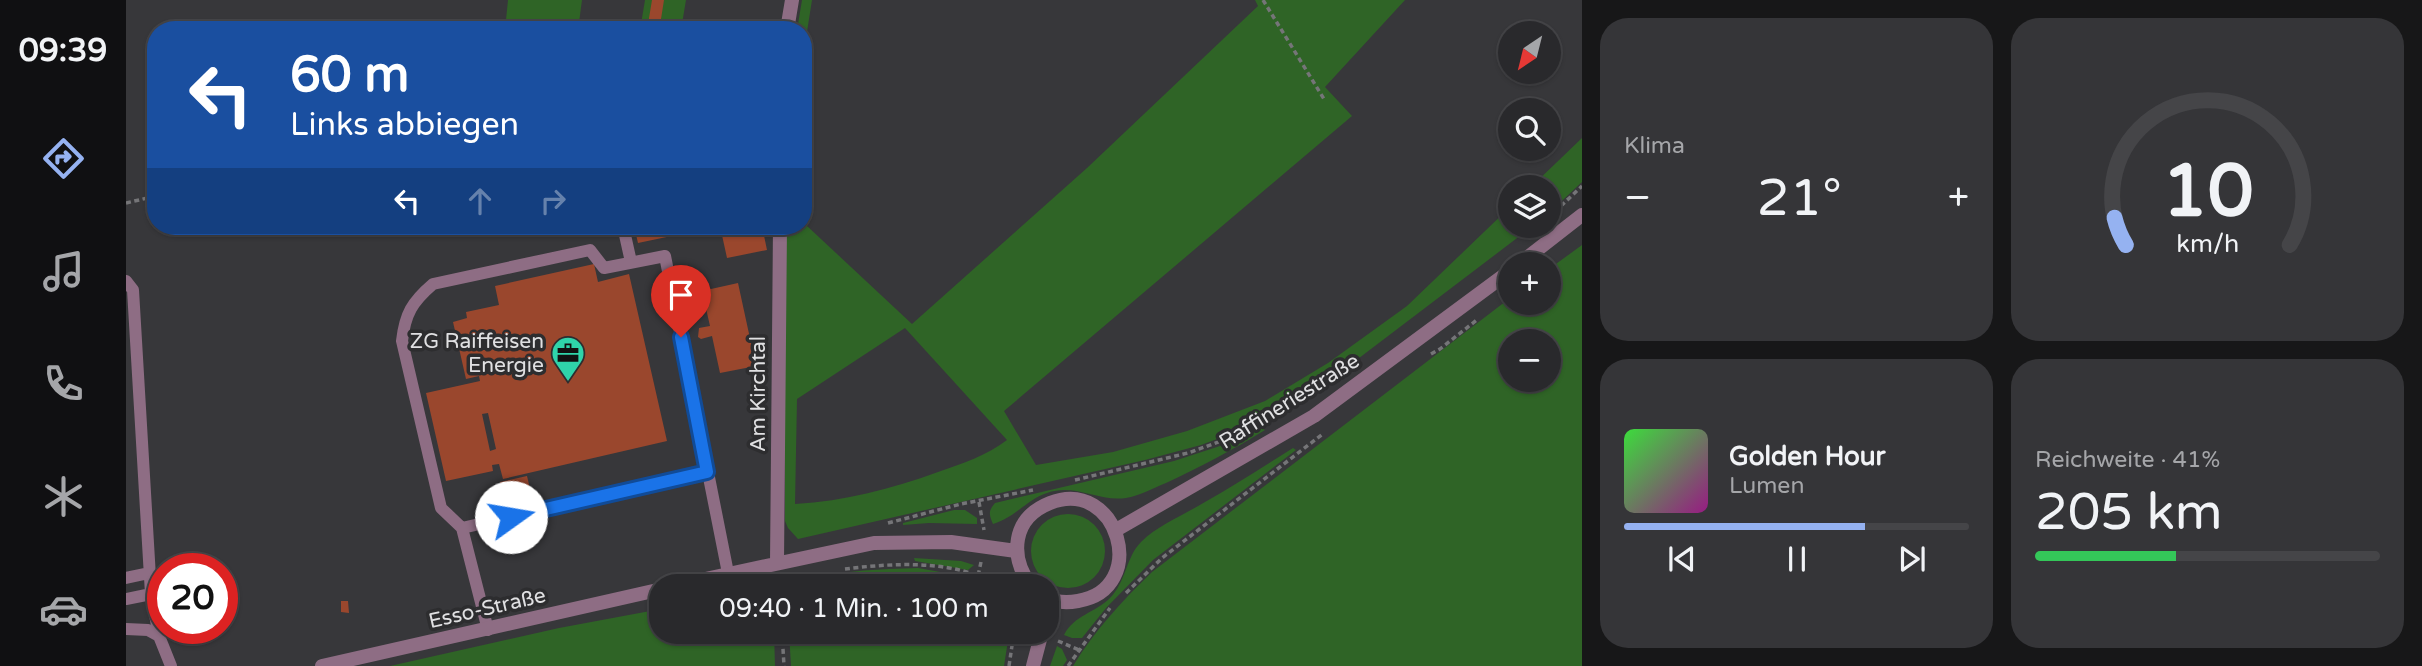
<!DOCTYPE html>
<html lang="de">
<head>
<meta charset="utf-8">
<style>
	body { margin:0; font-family:"Varela Round",sans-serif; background:#353538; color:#f1f3f6; height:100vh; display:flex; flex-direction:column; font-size:26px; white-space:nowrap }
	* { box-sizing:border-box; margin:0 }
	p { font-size:23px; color:#a5a6a9 }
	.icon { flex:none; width:38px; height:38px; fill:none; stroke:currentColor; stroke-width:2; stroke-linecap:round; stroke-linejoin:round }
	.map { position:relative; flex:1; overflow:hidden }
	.side { display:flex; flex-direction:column; gap:18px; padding:18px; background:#171718; width:840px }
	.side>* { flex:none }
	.guide { position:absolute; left:21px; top:21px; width:665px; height:214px; border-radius:28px; box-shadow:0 2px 5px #0004,0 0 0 2px #454548; background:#1a4fa0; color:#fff; overflow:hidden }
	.needle { width:46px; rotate:215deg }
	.controls { position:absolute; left:1372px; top:21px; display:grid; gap:14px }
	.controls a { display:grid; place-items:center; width:63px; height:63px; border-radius:50%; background:#29292c; box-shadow:0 2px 5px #0004,0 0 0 2px #454548; font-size:35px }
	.speed { position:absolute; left:21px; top:553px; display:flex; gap:14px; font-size:35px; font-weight:700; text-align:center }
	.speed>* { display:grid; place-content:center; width:91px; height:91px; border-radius:50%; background:#29292c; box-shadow:0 2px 5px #0004,0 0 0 2px #454548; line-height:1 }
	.speed .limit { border:10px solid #d22; background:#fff; color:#111 }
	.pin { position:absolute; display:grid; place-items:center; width:60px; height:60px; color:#fff; margin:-72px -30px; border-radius:50% 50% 50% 0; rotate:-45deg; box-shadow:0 0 7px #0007 }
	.pin .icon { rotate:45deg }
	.me { position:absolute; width:77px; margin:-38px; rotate:77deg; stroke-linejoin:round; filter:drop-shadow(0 0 5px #0008) }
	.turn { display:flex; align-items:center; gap:24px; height:147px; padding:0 28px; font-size:32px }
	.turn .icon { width:91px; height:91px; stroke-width:2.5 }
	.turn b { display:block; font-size:49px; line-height:60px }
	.lanes { display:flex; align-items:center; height:66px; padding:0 28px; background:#0003; justify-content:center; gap:35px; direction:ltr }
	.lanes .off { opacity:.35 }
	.big { font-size:52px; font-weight:600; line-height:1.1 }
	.side .widget { flex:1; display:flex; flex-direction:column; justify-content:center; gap:10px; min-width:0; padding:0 24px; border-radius:28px; background:#353538 }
	.side .dial { align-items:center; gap:0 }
	.dial svg { height:182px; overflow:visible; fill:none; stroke:#454548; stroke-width:7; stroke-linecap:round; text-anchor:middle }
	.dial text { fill:#f1f3f6; stroke:none }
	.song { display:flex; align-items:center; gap:21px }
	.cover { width:84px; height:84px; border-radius:10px; background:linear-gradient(135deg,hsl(120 70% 55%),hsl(310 70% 35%)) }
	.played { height:7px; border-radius:4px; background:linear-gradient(90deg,#95b2f1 70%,#454548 70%) }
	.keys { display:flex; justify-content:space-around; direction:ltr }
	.heat { display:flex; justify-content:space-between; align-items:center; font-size:38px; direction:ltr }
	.charge { height:10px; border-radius:5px; background:linear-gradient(90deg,#34c759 41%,#454548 0) }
	.side .tiles { flex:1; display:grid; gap:18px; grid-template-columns:repeat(2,1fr) }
	.trip { position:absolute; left:523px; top:574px; width:410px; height:70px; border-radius:28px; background:#29292c; box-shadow:0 2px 5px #0004,0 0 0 2px #454548; font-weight:600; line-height:70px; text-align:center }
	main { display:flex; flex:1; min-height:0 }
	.dock { display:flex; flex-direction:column; width:126px; justify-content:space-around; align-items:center; background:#101012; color:#a5a6a9 }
	.dock .icon { width:49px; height:49px }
	.dock .active { color:#95b2f1 }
	.dock b { font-size:32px; color:#f1f3f6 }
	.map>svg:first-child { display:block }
</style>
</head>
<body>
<main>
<nav class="dock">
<b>09:39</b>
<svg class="icon active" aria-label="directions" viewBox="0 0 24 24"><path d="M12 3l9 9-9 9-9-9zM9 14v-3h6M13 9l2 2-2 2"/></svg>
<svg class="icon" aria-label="music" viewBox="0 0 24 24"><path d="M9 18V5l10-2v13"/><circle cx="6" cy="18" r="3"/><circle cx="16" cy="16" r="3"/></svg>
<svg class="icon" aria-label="phone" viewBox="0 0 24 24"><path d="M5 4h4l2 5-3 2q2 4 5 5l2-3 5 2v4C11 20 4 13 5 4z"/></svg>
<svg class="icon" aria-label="climate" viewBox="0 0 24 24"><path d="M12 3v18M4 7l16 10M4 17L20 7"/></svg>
<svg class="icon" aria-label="car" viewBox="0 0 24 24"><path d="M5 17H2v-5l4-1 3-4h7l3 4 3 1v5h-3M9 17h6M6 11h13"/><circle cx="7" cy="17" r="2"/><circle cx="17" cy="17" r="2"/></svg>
</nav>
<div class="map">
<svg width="1456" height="666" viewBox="0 0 1456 666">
	<rect width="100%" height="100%" fill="#37373a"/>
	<path fill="#2f6426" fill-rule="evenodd" d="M382,0H456L452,30H379Z
		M519,0H560L555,30H514Z
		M676,0H686L677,57V30H671Z
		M1129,0H1279L1199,87L1226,116L878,411L910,465L987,452L1061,431L1139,401L1202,363L1281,306L1384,207V226H1407L1216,371L1144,417L1110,432L1075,445L1019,460L672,539L662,528L659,521V226H677V218L680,225L786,324L961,168L1132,6ZM779,328L881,440C860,456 837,463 812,472C765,489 719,501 669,504L671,399Z
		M1456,138V182L1423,213V187H1405Z
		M1456,245V666H947C969,630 996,601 1026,572L1384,298V303H1423V269ZM1384,341H1423V380H1384Z
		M1135,428L1139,430C1107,450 1074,467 1040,483C1027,488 1013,496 1000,498C972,502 949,483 921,493C900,500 890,517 867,524C863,515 862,511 869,503L1048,461L1094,446Z
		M1167,448L1170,450L1027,560L980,608L956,638H946L938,635C948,615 969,613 984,598C1000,582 1000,557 1015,542C1032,525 1058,515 1079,502C1109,485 1138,466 1167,448Z
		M828,510H839L851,518V524L803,523L777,525V523Z
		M905 551a37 37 0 1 1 74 0a37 37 0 1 1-74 0Z
		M788,558L835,561L848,565L842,570L789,561Z
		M792,568L842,577L857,586H670C698,570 759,569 792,568Z
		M535,609L536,632H648L649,666H264L433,628Z
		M663,632H882L883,634L878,666H665Z
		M931,646L936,649L941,660L937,666H924Z"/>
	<path fill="#9a472d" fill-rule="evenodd" d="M526,0H538L535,19H530L529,30H521Z
		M508,226H578L579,229L512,243Z
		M594,226H636L641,250L601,258Z
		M468,264L472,282L503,274L541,441L377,479L373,464L366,465L367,471L320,481L300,393L354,381L353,376L340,379L327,322L341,318L340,312L373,305L369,286ZM362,413L370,449L364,451L356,414Z
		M612,283L630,366L594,373L586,336L575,339L572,337L573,328L584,326L576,291Z
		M401,476L407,501L379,507L374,482Z
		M215,601H222L223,613L215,612Z"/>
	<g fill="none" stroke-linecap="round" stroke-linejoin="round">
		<path stroke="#757578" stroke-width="3.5" stroke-dasharray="5 3.5" stroke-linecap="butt" d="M1137,0L1198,99
			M0,203L30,196
			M1435,206L1456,186
			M1305,354L1314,349L1352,319
			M949,480L1062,453L1123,431
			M853,502L858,530
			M762,523L835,504L907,490
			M855,562L852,576L862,586
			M719,569C760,564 813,560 852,576
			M1000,593L1036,558L1198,433
			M656,632L658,666
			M932,641L953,650
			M883,666L888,632
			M942,666L984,608"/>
		<path stroke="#8e6d84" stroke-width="12" d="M497,226L505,262
			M0,281L7,290L25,594L33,636L45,666
			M336,528L581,472
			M0,578L23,573
			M0,599L25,594
			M0,629L22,630L33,636
			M362,630L336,528L315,508L276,341C279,314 286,302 307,284L464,250L478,268L539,256L602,573"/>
		<path stroke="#8e6d84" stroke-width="14" d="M661,30L666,0
			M1393,264L1456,215
			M990,530L1188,416L1384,271
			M651,563L654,226
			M547,586L748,543L825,542L890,551
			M905,586C883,556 886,518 924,503C992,476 1025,589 952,601C941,603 930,603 920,597
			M920,616L925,600
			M196,666L536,589
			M907,666L916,632"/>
	</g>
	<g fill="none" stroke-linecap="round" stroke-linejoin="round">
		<defs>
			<path id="route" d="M385,517L581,472L555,337"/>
		</defs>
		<use href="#route" stroke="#114b97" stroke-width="18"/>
		<use href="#route" stroke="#1a73e8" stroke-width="12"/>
	</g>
	<defs>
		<symbol id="office-pin" viewBox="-11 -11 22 30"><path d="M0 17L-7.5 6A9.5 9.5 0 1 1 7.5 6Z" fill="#2fd4aa" stroke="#2d2d2f"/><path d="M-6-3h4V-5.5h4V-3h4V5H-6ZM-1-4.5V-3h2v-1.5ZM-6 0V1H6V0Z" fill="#111"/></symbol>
	</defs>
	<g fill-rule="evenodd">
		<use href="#office-pin" x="423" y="334" width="38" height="52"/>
	</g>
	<g text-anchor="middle" stroke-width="7" stroke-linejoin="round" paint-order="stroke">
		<g font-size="21" fill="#e0e0e2" stroke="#2d2d2f" text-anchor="end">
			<text x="418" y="348">ZG Raiffeisen<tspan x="418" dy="24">Energie</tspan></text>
		</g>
		<g font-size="21" fill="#e0e0e2" stroke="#2d2d2f">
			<text transform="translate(632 394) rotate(-90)" y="7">Am Kirchtal</text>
			<text transform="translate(1163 401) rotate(-32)" y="7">Raffineriestraße</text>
			<text transform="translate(361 608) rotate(-13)" y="7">Esso-Straße</text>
		</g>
	</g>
</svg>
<div class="controls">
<a><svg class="needle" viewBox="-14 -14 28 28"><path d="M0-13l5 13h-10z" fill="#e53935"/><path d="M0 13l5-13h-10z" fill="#a5a6a9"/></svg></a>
<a><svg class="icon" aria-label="search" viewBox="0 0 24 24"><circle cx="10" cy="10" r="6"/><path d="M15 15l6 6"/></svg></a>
<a><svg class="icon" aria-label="layers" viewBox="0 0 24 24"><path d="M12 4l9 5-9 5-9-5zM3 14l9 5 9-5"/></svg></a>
<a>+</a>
<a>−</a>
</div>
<div class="speed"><div class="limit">20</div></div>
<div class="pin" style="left:555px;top:337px;background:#d93025"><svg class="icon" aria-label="arrive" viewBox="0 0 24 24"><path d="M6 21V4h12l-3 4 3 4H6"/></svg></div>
<svg class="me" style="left:385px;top:517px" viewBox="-20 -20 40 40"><circle r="19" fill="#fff"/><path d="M0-13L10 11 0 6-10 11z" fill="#1a73e8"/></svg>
<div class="trip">09:40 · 1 Min. · 100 m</div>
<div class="guide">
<div class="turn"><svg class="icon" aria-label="left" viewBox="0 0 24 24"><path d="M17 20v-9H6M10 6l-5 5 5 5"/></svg><div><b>60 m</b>Links abbiegen</div></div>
<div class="lanes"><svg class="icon" aria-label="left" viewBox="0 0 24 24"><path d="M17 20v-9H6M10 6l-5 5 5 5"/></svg><svg class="icon off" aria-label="ahead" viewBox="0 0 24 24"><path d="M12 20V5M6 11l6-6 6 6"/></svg><svg class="icon off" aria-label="right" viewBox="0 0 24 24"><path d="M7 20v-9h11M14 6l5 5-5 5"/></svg></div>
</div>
</div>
<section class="side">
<div class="tiles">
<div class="widget"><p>Klima</p>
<div class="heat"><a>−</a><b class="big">21°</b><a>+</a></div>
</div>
<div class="widget dial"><svg viewBox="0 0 100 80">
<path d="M14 69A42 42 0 1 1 86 69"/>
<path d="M14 69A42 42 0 0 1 9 57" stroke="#95b2f1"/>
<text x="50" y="56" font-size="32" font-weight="700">10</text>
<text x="50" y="72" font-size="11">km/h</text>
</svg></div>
<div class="widget">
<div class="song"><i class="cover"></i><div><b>Golden Hour</b><p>Lumen</p></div></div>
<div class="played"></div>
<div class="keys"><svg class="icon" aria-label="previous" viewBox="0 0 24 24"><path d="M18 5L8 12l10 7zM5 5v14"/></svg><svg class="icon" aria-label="pause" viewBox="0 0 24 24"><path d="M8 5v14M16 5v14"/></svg><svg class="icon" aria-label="next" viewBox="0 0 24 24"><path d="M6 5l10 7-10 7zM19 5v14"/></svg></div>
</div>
<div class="widget"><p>Reichweite · 41%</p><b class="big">205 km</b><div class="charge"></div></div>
</div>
</section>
</main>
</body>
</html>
